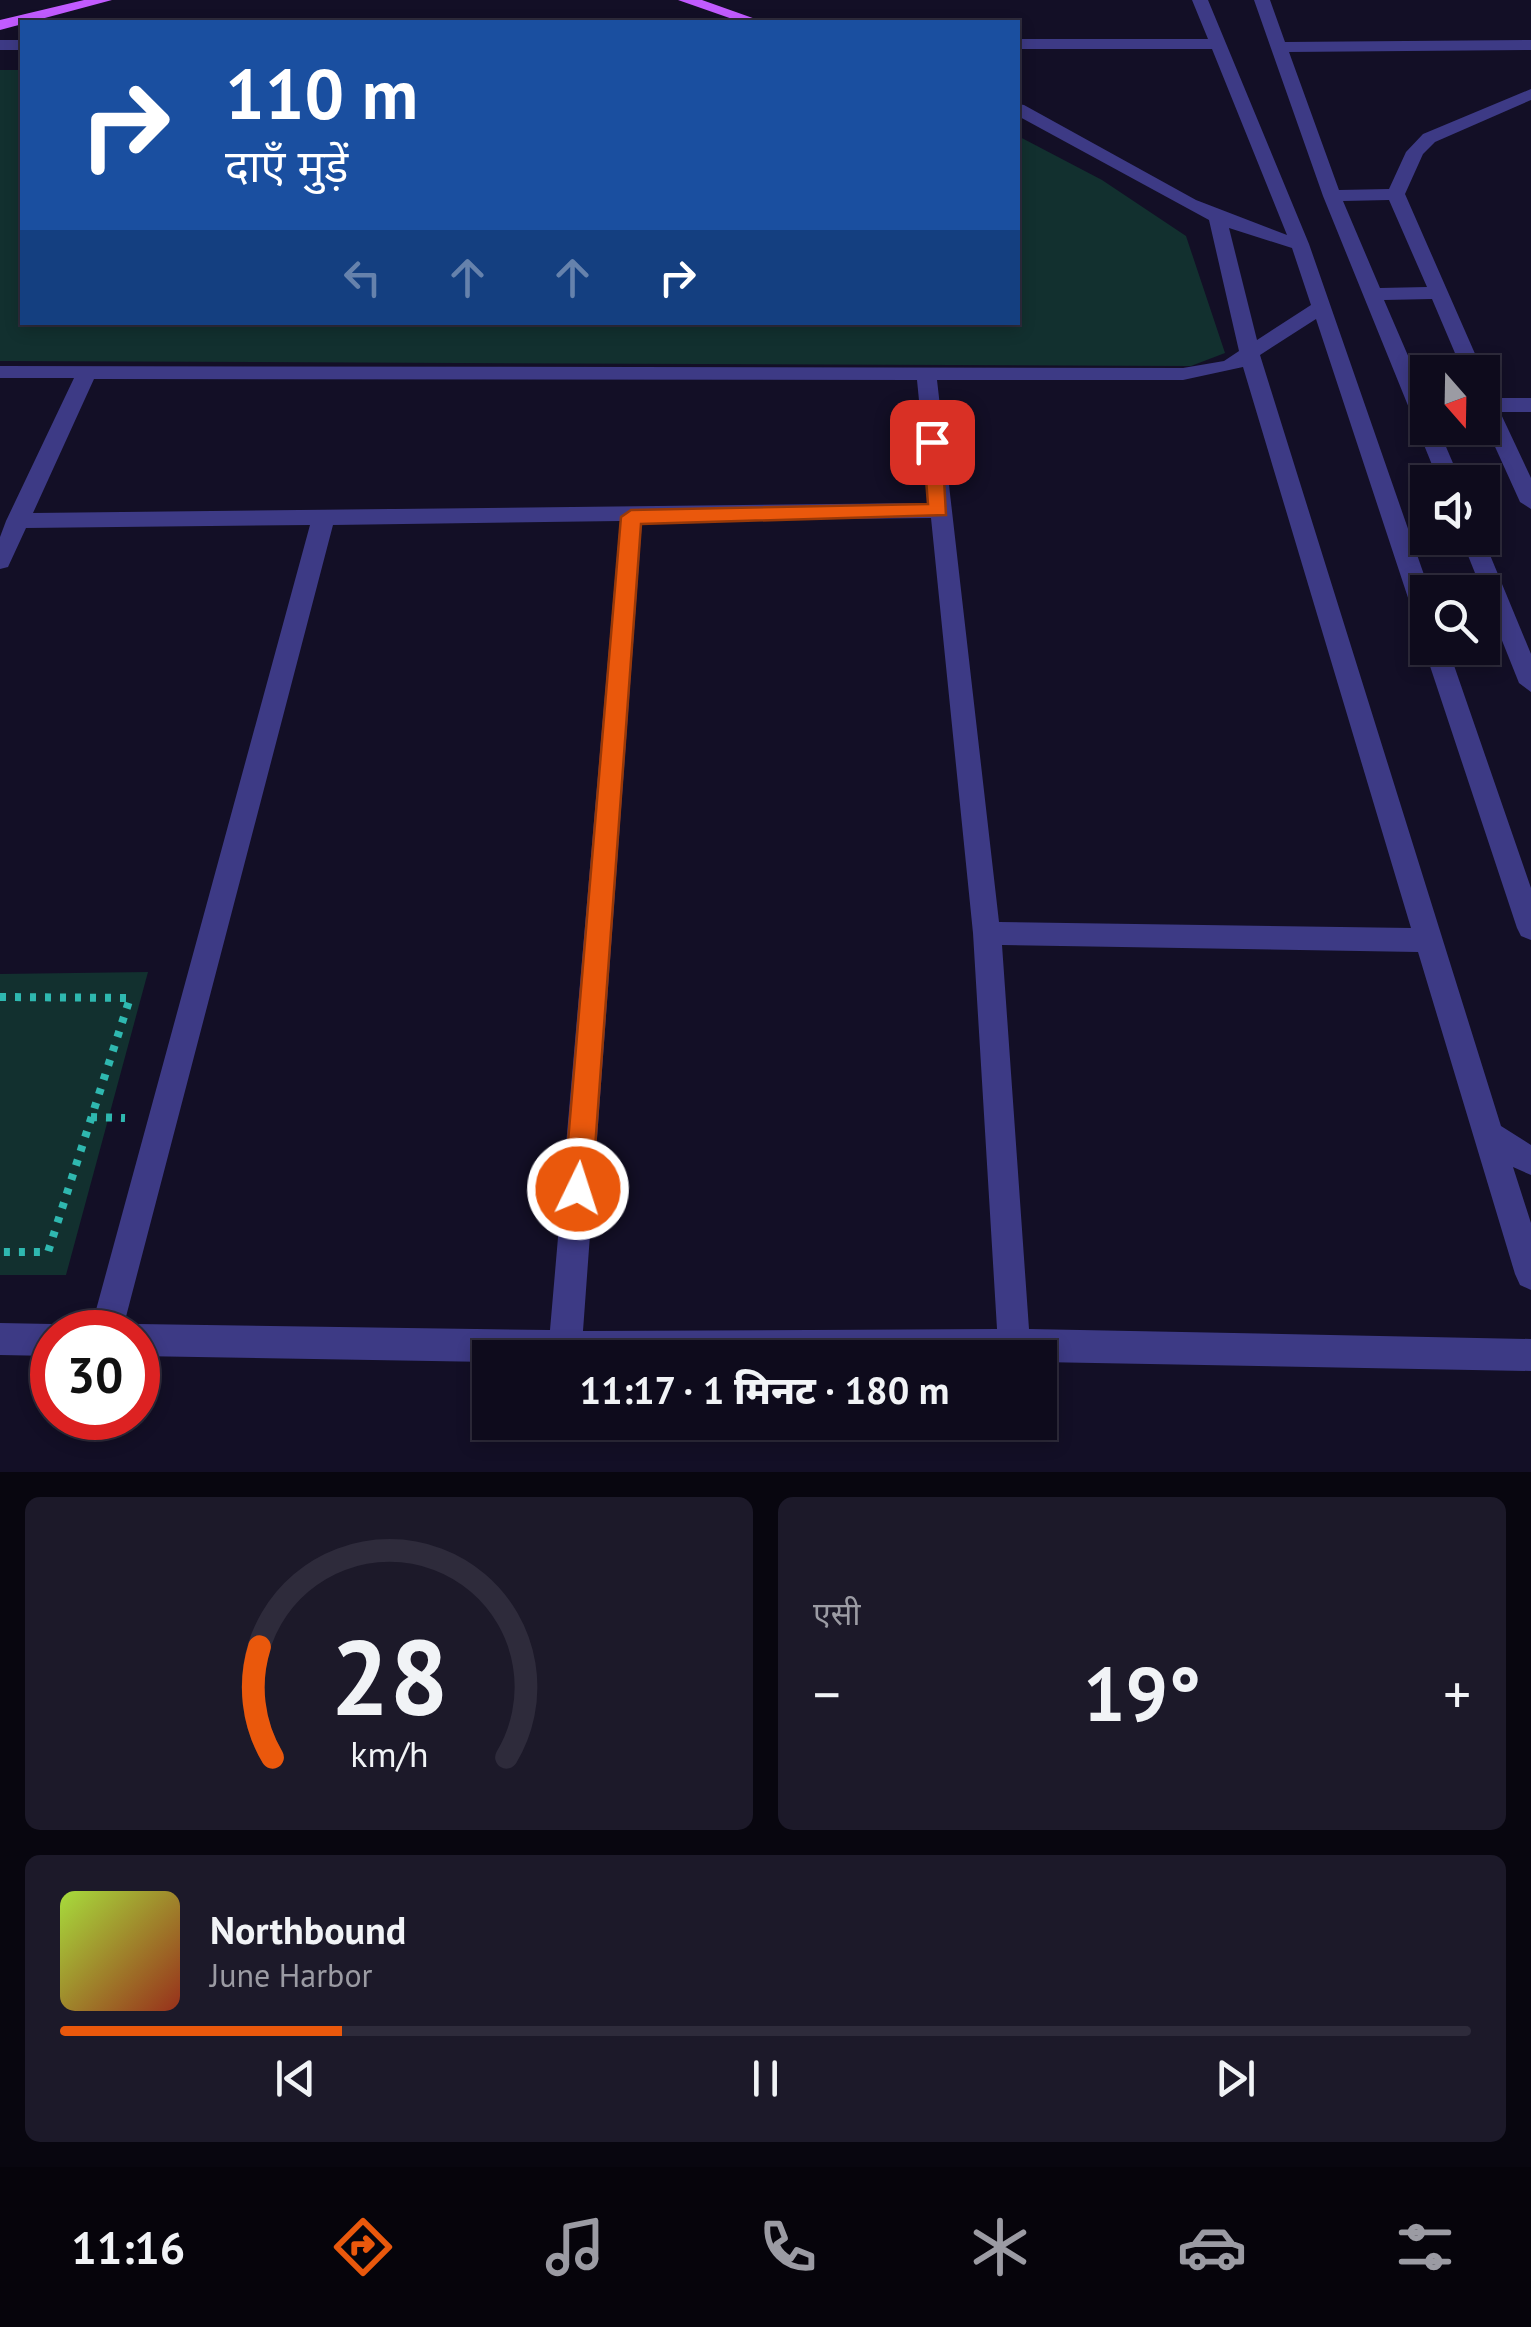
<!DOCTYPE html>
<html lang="hi">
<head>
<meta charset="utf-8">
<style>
	body { margin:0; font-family:"PT Sans","Noto Sans Devanagari",sans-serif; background:#1c1929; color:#f1f3f6; height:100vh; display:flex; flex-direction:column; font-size:38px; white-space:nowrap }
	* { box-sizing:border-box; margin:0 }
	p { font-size:32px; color:#9b9ba3 }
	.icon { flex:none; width:55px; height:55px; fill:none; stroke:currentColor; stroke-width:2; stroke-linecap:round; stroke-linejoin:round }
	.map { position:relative; height:1472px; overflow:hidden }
	.sheet { display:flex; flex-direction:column; gap:25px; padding:25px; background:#08060f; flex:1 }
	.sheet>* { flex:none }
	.banner { position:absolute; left:20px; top:20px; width:1000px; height:305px; border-radius:0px; box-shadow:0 5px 15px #0003,0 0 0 2px #2e2b3b; background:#1a4fa0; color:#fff; overflow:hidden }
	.needle { width:65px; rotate:160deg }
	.buttons { position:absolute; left:1410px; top:355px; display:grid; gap:20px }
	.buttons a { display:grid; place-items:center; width:90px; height:90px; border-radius:0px; background:#0e0b1c; box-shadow:0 5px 15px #0003,0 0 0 2px #2e2b3b; font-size:50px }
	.speed { position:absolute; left:30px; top:1310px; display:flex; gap:20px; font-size:50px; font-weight:700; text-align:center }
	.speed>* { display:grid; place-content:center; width:130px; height:130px; border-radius:50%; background:#0e0b1c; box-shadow:0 5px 15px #0003,0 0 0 2px #2e2b3b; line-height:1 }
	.speed .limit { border:15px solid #d22; background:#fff; color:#111 }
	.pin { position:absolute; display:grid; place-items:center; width:85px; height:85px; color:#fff; margin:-42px; border-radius:20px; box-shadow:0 5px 15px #0006 }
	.me { position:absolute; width:110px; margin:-55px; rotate:4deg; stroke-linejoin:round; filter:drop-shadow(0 0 8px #0008) }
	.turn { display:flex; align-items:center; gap:35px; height:210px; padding:0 40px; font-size:45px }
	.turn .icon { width:130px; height:130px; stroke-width:2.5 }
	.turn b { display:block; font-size:70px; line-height:85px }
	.lanes { display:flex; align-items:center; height:95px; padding:0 40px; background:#0003; justify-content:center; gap:50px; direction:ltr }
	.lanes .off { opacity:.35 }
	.big { font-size:75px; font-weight:800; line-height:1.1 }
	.sheet .card { flex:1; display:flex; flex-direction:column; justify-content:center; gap:15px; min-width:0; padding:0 35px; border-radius:15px; background:#1c1929 }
	.sheet .dial { align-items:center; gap:0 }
	.dial svg { height:260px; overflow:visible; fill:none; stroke:#2e2b3b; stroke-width:7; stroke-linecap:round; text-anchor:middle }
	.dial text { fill:#f1f3f6; stroke:none }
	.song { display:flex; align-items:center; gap:30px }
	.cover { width:120px; height:120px; border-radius:15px; background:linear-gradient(135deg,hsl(80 70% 55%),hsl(10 70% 35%)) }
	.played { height:10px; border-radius:5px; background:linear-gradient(90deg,#ea580c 20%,#2e2b3b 20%) }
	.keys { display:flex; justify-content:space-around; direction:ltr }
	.heat { display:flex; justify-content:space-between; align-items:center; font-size:55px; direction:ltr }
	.sheet .tiles { flex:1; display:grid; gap:25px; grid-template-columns:1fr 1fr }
	.card:last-child { grid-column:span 2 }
	.trip { position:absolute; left:472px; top:1340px; width:585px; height:100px; border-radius:0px; background:#0e0b1c; box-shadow:0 5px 15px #0003,0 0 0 2px #2e2b3b; font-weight:800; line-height:100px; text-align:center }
	.tabs { display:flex; height:160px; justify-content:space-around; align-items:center; background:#06040b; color:#9b9ba3 }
	.tabs .icon { width:70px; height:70px }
	.tabs .current { color:#ea580c }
	.tabs b { font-size:45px; color:#f1f3f6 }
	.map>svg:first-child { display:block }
</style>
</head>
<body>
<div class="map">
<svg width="1531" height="1472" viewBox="0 0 1531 1472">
	<rect width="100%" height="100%" fill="#130f26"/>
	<path fill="#12302f" d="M0,70H22V322H1018V136L1102,180L1186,236L1225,353L1191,366L0,361Z
		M148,972L66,1275H0V974Z"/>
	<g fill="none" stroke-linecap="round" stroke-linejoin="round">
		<path stroke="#2fb8b0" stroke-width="8" stroke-dasharray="6 9" stroke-linecap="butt" d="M0,997L130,998L48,1252H0
			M91,1117L125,1118"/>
		<path fill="#3d3a85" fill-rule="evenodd" d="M1192,0H1208L1309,244L1430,592L1428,630L1416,622L1316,319L1260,355L1501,1126L1531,1145V1175L1513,1167L1531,1223V1290L1520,1285L1515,1274L1418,952L1002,945L1029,1329L1531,1339V1371L1040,1362V1358H490V1362L138,1356V1332H125L138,1324L550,1330L620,521L333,525L122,1332H90L310,525L26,528L8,567L0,569V537L6,521L74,378H0V366L1183,368L1224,361L1239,351L1209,220L1018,116V104L1024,105L1196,200L1287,235L1212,49H1018V39H1208ZM1229,228L1292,248L1311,305L1257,340ZM1243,367L1411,928L999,922L937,380H1183ZM94,379L917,380L929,503L33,513ZM931,518L973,933L997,1329L583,1331L642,521Z
			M1254,0H1270L1285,42L1531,40V50L1289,52L1339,190L1389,189L1406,152L1423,134L1531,89V100L1435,142L1423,154L1405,194L1483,372L1482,373L1463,372L1432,299L1384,300L1428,402V428H1438L1461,482H1439L1323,196ZM1389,200L1427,287L1380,288L1343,201Z
			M0,40H22V50H0Z
			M1482,388L1489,389L1494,398H1531V412H1500L1531,478V509L1520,502L1482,418Z
			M1461,538H1483L1531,654V692L1519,683Z
			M1428,642V648H1448L1531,888V940L1521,936L1517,928L1424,648Z
			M0,1323L52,1324L65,1332H52V1356L0,1355Z"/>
		<path fill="#c25bff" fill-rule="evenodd" d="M84,0H112L0,30V20Z
			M678,0H702L764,22H741Z"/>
	</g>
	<path fill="#ea580c" stroke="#983908" stroke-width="2.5" d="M932,435L942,442L946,515L641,524L592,1189L588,1198L578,1202L568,1198L564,1189L621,517L631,510L928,504L923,442Z"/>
</svg>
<div class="buttons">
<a><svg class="needle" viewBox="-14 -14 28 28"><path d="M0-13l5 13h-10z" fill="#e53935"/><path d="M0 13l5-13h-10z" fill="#9b9ba3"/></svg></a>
<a><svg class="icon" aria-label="sound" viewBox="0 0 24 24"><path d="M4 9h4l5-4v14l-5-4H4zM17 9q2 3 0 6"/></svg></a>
<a><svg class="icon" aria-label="search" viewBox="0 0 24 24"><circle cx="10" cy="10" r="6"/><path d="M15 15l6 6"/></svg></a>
</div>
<div class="speed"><div class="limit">30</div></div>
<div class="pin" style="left:932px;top:442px;background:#d93025"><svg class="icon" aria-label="arrive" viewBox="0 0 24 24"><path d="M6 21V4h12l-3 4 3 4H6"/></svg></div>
<svg class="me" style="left:578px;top:1189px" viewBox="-20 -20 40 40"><circle r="17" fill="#ea580c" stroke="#fff" stroke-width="3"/><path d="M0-11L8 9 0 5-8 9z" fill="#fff"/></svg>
<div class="trip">11:17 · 1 मिनट · 180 m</div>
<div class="banner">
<div class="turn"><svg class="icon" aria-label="right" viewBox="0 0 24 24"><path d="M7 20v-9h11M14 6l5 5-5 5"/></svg><div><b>110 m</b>दाएँ मुड़ें</div></div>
<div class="lanes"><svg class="icon off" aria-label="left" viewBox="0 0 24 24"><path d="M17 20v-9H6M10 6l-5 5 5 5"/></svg><svg class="icon off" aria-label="ahead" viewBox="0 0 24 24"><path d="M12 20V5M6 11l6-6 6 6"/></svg><svg class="icon off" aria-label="ahead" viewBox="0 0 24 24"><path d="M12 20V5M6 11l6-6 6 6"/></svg><svg class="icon" aria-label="right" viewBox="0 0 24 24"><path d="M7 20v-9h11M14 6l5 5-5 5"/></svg></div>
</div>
</div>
<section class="sheet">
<div class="tiles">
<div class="card dial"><svg viewBox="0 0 100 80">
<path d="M14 69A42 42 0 1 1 86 69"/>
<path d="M14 69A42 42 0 0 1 10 35" stroke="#ea580c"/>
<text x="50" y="56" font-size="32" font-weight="700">28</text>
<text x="50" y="72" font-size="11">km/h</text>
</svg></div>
<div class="card"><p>एसी</p>
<div class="heat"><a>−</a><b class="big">19°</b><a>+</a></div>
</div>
<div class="card">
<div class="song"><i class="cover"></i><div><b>Northbound</b><p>June Harbor</p></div></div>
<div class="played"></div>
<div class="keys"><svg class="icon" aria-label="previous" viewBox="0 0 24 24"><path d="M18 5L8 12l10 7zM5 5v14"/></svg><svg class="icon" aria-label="pause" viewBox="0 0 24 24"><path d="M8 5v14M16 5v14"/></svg><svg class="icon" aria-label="next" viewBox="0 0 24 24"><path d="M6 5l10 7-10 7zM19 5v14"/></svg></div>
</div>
</div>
</section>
<nav class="tabs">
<b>11:16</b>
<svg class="icon current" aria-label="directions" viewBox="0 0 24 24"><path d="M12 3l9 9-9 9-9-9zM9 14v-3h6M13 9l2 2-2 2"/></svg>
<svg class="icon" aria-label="music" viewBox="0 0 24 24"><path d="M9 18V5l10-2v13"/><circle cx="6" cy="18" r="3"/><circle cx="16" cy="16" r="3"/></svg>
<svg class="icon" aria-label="phone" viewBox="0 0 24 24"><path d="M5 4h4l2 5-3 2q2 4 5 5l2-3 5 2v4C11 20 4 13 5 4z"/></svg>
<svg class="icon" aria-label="climate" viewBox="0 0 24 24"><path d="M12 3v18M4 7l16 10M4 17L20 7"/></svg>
<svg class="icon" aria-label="car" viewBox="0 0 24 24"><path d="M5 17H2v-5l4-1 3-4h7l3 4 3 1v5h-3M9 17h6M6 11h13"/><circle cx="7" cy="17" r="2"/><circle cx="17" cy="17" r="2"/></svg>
<svg class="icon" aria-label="filters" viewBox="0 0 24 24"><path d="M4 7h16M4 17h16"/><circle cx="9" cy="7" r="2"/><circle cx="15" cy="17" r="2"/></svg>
</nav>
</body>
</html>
